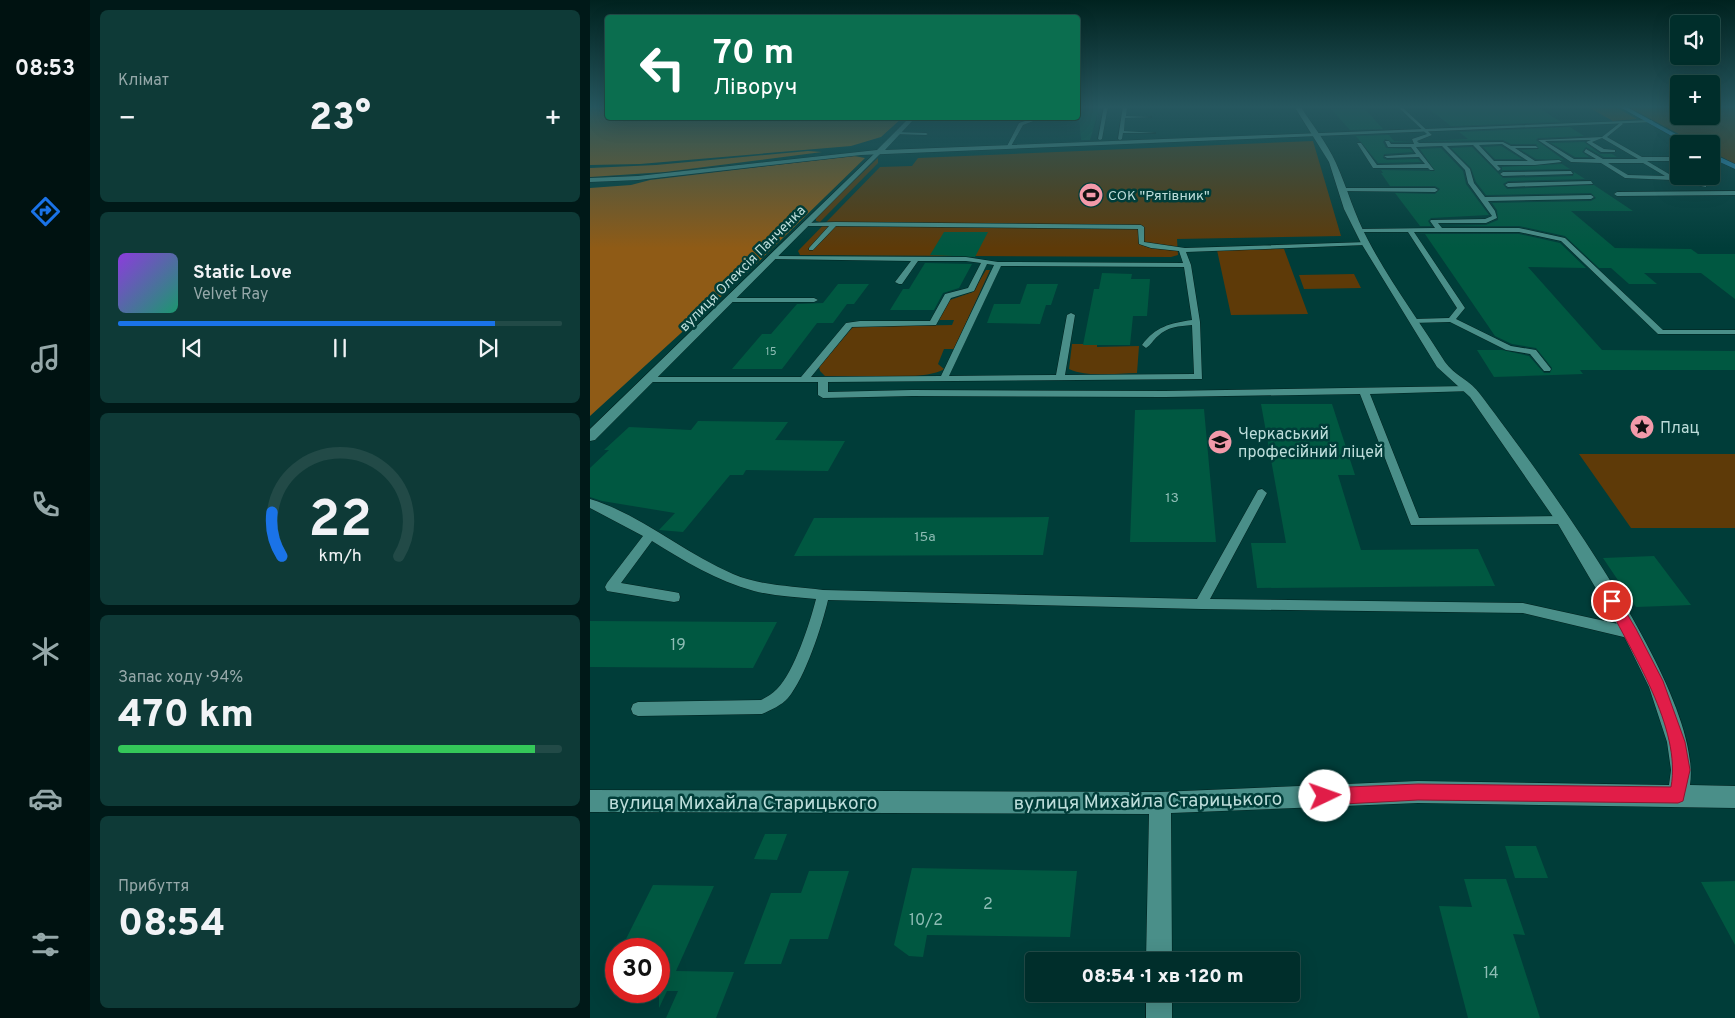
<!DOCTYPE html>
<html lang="uk">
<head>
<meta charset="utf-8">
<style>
	body { margin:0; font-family:Overpass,sans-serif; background:#0e3a37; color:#f1f3f6; height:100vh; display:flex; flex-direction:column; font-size:19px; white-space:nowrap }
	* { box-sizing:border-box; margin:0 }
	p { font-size:16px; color:#95a8a9 }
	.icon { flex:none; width:28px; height:28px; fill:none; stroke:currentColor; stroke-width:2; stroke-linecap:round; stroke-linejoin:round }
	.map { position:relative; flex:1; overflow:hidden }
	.drawer { display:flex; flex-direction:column; gap:10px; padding:10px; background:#001918; width:500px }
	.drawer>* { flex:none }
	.top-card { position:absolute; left:15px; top:15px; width:475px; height:105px; border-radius:5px; box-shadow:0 5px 20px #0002,0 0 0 1px #224a47; background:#0b6e4f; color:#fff; overflow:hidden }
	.fabs { position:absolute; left:1080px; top:15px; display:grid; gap:10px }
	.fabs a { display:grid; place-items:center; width:50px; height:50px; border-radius:5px; background:#002e2b; box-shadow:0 5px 20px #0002,0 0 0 1px #224a47; font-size:25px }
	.speed { position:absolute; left:15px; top:938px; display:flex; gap:10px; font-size:25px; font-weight:700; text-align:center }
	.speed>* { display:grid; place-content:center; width:65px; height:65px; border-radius:50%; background:#002e2b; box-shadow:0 5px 20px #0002,0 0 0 1px #224a47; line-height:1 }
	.speed .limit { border:8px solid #d22; background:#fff; color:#111 }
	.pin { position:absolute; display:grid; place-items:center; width:42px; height:42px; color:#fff; margin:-21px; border:2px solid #fff; border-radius:50%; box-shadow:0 1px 5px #0007 }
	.me { position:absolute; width:55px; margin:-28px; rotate:87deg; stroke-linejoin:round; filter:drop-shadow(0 0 4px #0008) }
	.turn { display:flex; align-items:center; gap:18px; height:105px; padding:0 25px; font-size:22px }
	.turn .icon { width:65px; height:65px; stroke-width:2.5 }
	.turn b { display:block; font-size:35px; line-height:42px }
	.big { font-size:38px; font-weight:800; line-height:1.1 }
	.drawer .card { flex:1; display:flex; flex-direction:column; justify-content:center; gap:8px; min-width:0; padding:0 18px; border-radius:8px; background:#0e3a37 }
	.drawer .dial { align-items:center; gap:0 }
	.dial svg { height:130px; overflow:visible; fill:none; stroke:#224a47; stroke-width:7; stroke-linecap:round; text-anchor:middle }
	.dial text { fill:#f1f3f6; stroke:none }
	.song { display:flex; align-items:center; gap:15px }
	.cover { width:60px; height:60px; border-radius:8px; background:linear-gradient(135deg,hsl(270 70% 55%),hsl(160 70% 35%)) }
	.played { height:5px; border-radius:2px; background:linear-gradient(90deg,#1a73e8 85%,#224a47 85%) }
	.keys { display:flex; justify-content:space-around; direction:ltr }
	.heat { display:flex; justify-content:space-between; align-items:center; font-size:28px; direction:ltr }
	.charge { height:8px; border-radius:4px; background:linear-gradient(90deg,#34c759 94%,#224a47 0) }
	.trip { position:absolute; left:435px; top:952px; width:275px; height:50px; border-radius:5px; background:#002e2b; box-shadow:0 5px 20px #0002,0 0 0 1px #224a47; font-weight:800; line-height:50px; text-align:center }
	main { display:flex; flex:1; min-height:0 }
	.tab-bar { display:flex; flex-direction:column; width:90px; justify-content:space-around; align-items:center; background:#001211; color:#95a8a9 }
	.tab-bar .icon { width:35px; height:35px }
	.tab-bar .on { color:#1a73e8 }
	.tab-bar b { font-size:22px; color:#f1f3f6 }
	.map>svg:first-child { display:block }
</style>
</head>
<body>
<main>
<nav class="tab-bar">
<b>08:53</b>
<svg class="icon on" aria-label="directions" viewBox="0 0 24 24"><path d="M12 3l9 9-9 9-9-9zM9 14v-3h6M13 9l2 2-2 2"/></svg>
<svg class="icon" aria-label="music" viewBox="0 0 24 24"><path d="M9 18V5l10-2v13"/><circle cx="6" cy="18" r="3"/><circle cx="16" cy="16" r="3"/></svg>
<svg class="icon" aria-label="phone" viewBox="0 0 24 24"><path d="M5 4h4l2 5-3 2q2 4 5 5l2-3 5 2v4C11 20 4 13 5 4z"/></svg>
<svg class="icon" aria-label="climate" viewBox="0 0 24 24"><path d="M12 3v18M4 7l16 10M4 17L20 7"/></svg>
<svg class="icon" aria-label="car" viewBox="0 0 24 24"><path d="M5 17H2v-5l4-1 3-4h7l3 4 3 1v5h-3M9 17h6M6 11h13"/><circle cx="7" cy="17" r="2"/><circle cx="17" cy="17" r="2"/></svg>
<svg class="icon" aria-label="filters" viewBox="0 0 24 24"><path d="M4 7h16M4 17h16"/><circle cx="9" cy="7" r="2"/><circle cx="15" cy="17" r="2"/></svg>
</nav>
<section class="drawer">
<div class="card"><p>Клімат</p>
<div class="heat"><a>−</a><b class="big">23°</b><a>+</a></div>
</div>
<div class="card">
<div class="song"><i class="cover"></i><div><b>Static Love</b><p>Velvet Ray</p></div></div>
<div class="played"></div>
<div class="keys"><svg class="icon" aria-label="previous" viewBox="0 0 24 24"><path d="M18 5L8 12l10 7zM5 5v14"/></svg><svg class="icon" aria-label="pause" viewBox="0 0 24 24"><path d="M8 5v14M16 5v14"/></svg><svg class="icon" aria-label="next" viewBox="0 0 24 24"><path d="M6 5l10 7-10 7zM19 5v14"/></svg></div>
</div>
<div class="card dial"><svg viewBox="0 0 100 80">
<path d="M14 69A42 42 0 1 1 86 69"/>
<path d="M14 69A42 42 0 0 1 8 42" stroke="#1a73e8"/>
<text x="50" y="56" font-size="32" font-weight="700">22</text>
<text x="50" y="72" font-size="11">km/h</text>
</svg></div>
<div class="card"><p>Запас ходу · 94%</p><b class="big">470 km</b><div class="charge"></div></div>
<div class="card"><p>Прибуття</p><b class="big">08:54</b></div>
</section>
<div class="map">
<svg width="1145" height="1018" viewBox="0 0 1145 1018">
	<rect width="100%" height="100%" fill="#003d39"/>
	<path fill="#5e3a08" d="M996,106H1024L1047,119L1023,121Z
		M1036,106H1089V116H1121V106H1145V164L1121,151V144H1108Z
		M723,141L751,236L587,239L588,255L581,257L210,255L208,251L290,167L322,166L328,158Z
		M288,158V163L230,222L226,221V217Z
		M694,249L718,314L641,315L627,250Z
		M396,270H400L364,349H354L348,364L354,369C336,381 267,376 242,376H235L230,371L229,367L263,327L362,325L364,320H348L360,300L383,292Z
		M764,274L771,288L714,289L709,275Z
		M482,344H507V347L549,346L547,373C526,373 499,378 479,369Z
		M989,454H1145V528H1041Z"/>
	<path fill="#8f5b16" d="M0,106H17L18,118H312L291,137L261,146L50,164L0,165Z
		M218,151L232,152L75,172L0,177V168L66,165Z
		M264,156L275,158L158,272L0,416V188L41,185L60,180Z"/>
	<path fill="#005841" d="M488,106H510L500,140H491Z
		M835,106H946L971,122L861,126Z
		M741,109H775L793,129L760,130Z
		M980,127L994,136L948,138L946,140L974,160L946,159L931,150L949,149L946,144H921L913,140L832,141L878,139L869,132Z
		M799,135L804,141L821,142H802L795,139L793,142L796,148L820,149L823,152L794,154L793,158L797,160L828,159L831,162L788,163L766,136Z
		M994,142L1010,154H1022L1027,157H1014L996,147L992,152L999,157H985L961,143Z
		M911,146L932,159H905L893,147Z
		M882,147L913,178L983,176L984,172L995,179L918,181L913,184L917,189L1004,185L1043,211H981L1025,248L1101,249L1108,254H1145V299L1111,273H1054L1067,284H1039L1021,268H1009L975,236L929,226H853L896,225L908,220L907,210L902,203L1001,201L1006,198L1001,193L896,195L886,182L881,168L861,148Z
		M851,148L873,171L876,184L899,215L841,218L838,221L841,226H830L805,193L845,194L850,189L845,186H800L791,173H793L791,170L845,171L830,149Z
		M972,164L980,169L912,170V167Z
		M354,232H398L385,257L340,255Z
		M835,234H929L970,243L996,268L938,267L1012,350L1145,351V370H990L993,374L904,377L887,350H912L939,356L954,373H960L962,368L946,348L922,344L905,336Z
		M335,263L382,264L369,288L353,293L344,310H300L313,289H319Z
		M512,273L542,274L541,279H560L557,316H543L540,345H493L504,289H509Z
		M248,284H279L264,304H257L243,323H227L192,369H142L172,334H181L207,304L233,303Z
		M437,284H468L461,305H456L450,324L397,323L404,304H430Z
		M671,404H742L765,475H748L771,550L888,549L905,586L667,588L661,543H696Z
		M614,409L626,542H540L545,410Z
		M108,421L198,422L185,440L255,441L238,471L156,470L153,475H140L93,532L69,530L85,513L12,501L0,497V468L19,450H14L39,427L101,430Z
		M459,517L453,555L204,556L224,518Z
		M1064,556L1101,605L1046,607L1013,558Z
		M0,621L187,622L163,668L0,667Z
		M175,834H197L187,860L164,859Z
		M915,846H946L958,878H925Z
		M322,868L487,871L480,937L337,935L333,957L319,956L304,945Z
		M219,871H259L238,939H200L191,964H154L181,893H211Z
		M874,879H916L935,935L923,934L950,1018H878L849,906L882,907Z
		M1145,881V945L1111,882Z
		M63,885L124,886L86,971L144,972L126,1018H76L88,991H77L69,1008V949H31Z"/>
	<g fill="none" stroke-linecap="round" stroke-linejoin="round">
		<defs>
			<path id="service" d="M514,106H518L512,139L510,140L508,139Z
				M533,106H659L660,107L537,108L536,116L562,117L535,118L534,131L566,133H533L532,139L530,140L528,139Z
				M807,106H811L842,135L827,141L829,143L913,142L921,146H946L948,148H925L945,161L969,160L972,162L945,165H907L911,169L908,171L883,145L857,146L880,169L884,183L895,197L1001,195L1004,197L1001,199L898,201L905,211L907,218L896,223H848L852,228H929L975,238L1073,330H1145V334H1068L971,241L929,232H824L875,308L866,319L921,346L946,350L961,369L960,371H954L940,354L916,350L860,322L821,323L820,321L824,319L859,318L867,308L818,232H770L768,231V229L845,228L840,221L841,220L895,219L902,216L878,183L875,170L852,146L826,147L844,170H840L838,168H783L767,143H771L787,165L835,164L829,157L797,158L794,156L826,154L821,147H798L795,141H799L801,144H824L822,139L837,134ZM912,144L938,161H904L889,145Z
				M1031,122L1033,124L1017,137L1052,157H1089V161H1057L1084,177L1116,185V187L1082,180L1035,178L1011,163L981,162L948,140L1012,137ZM1012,138L1048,159H1013L996,149L994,152L1006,159H984L955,141L1001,140L996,142L1011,152H1025V150L1014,149L1002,142ZM1018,163H1053L1075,176L1038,175Z
				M306,132L336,133L338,134L336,135L304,134Z
				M981,171L983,174L913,176L910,174L913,172Z
				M1001,181L1003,184L918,187L915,185L918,183Z
				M751,188H845L848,190L845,192L749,191Z
				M1145,191V195L1027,196L1024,194L1027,192Z
				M245,222L551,225L554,227V242L595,248L777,242L778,243L775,245L596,252L601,265L610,322L612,379L238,382V392L322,390L575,391L879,386L884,389L882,391L780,394L829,518L973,516L979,520L973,524L821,525L770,394L575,397L322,396L233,398L228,395V382H55L53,380L58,377H211L256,323L270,321H340L355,294L378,288L391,263L376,261H328L312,284H309L305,282L321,261L181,259V257L183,256L376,257L408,262L593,263L589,251L561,248L549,244L548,229L246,226L223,250H219V248L239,226H216L213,224L214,223ZM397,264L404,265L351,376L221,377L262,327L346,325L361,298L384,291ZM411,266L594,267L602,320C580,323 565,327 552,345L556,348C561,345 563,340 568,336C577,327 589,326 602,325L604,374L475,375L485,315L481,313L477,315L466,375L359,376Z
				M137,298H224L228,300L224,302H137Z
				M672,489L677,493L620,599L933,603L1042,627L1047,629L1049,633L1047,637L1042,639L933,613L611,609L238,600C232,626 215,678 198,698C192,705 181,710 172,714L48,716L43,714L41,709L43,704L48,702L171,700C177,697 182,694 187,689C204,672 220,623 226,599C205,597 184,596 164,591C127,581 94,561 62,541L31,583L84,592L89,593L90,597L89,601L84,602L17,591L15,587L17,583L53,536L0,508V499C50,514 94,553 143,574C171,586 203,586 233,590L607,599L668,490Z"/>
			<path id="minor" d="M704,106H710C722,124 737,143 746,163C758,190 764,214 778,240C800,282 830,322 855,362C864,375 881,381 890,394C948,471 1114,692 1100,785L1145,786V808L828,803L581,813L582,961H556L559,814L0,812V790L570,792L828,781L1079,785L1081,770L1077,742L1059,687L1035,638L968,524L880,397L847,367L771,243L754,209L739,162Z
				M444,118H451L433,125L420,148H416L429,123Z
				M286,152L291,153L5,440L0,441V429Z
				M556,994H582V1018H556Z"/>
			<path id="tertiary" d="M319,118H325L295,150L1061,120L1064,122L271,155L48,180L0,182V178L48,176L287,150Z"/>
			<path id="primary" d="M1028,106H1035L1104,144H1096Z
				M1121,153L1145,164V169L1121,158Z"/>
		</defs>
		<use href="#service" stroke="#00221f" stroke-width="1"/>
		<use href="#minor" stroke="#00221f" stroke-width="1"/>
		<use href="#tertiary" stroke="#00221f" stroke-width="1"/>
		<use href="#primary" stroke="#00221f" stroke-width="1"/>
		<use href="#service" fill="#4a8f89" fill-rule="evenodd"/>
		<use href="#minor" fill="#4a8f89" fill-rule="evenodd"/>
		<use href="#tertiary" fill="#4a8f89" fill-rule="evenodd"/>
		<use href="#primary" fill="#2b8dbd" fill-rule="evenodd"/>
	</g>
	<linearGradient id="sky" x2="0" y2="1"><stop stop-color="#00221f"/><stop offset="0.43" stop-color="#26575f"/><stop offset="1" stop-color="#26575f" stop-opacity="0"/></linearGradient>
	<rect width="1145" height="248" fill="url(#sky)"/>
	<path fill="#e11d48" stroke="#92132f" d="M1022,596L1027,597L1046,629L1073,681L1095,742L1100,770L1093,801L1088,803L828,800L735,805L729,802L726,796L729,791L735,788L828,784L1081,787C1092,728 1041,652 1016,601Z"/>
	<defs>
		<symbol id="stadium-disc" viewBox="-11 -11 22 22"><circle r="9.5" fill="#f39aaa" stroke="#003d39"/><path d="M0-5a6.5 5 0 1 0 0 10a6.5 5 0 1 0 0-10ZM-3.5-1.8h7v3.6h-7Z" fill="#111"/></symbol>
		<symbol id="sight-disc" viewBox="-11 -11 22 22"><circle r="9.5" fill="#f39aaa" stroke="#003d39"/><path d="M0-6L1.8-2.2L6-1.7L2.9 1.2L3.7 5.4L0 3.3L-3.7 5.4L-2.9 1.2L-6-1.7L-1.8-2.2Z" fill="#111"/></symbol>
		<symbol id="university-disc" viewBox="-11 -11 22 22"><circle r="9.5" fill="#f39aaa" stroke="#003d39"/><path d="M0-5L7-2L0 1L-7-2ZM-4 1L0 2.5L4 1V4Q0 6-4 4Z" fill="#111"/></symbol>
	</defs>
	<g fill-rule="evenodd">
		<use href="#stadium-disc" x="487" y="181" width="28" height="28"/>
		<use href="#sight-disc" x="1038" y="413" width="28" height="28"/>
		<use href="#university-disc" x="616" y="428" width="28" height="28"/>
	</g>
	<g text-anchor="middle" stroke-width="5" stroke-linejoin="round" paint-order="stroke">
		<g font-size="11" fill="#8dbcb4">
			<text x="181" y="355">15</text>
		</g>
		<g font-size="14" fill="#bcddda" stroke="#003d39" text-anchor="start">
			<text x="518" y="200">СОК "Рятівник"</text>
		</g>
		<g font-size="14" fill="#bcddda" stroke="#003d39">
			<text transform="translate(152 268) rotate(-45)" y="5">вулиця Олексія Панченка</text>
		</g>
		<g font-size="14" fill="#8dbcb4">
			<text x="582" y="502">13</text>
			<text x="335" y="541">15а</text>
		</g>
		<g font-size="16" fill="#bcddda" stroke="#003d39" text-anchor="start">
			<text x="1070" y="433">Плац</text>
			<text x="648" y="439">Черкаський<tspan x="648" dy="18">професійний ліцей</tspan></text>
		</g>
		<g font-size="16" fill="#8dbcb4">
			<text x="88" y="650">19</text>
			<text x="398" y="909">2</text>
			<text x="336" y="925">10/2</text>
			<text x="901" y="978">14</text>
		</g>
		<g font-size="19" fill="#bcddda" stroke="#003d39">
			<text transform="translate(558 800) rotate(-1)" y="7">вулиця Михайла Старицького</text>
			<text x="153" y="809">вулиця Михайла Старицького</text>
		</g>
	</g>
</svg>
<div class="fabs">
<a><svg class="icon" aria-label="sound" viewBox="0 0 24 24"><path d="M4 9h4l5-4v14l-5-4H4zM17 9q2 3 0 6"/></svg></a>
<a>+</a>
<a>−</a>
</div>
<div class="speed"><div class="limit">30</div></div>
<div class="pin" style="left:1022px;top:601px;background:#d93025"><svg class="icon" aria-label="arrive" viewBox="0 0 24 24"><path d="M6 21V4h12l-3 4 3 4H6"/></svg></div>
<svg class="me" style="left:735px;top:796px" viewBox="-20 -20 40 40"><circle r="19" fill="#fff"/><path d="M0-13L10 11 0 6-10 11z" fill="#e11d48"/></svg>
<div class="trip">08:54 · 1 хв · 120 m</div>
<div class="top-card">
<div class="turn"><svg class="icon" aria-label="left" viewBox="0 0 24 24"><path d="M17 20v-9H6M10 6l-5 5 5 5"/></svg><div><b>70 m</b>Ліворуч</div></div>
</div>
</div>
</main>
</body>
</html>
